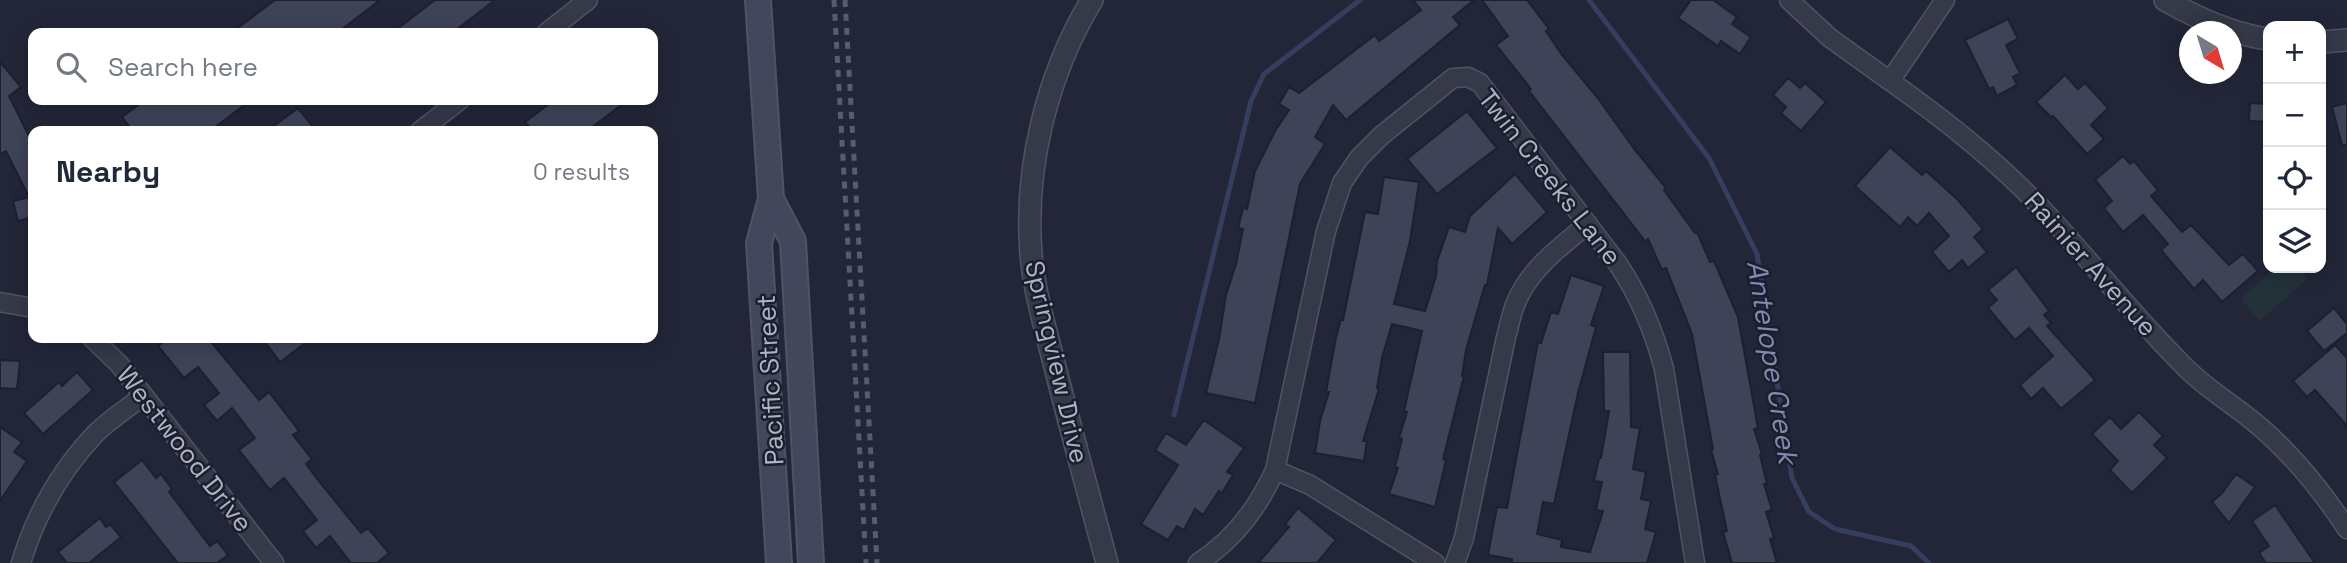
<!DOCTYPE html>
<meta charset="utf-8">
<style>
body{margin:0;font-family:"Space Grotesk",sans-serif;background:#f6f6f7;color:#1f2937}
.controls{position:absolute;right:21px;top:21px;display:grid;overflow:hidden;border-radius:14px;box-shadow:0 4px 18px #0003}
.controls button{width:63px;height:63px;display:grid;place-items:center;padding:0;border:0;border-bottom:2px solid #e0e1e3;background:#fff;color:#1f2937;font:35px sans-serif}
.compass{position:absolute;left:2179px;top:21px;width:63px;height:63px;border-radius:50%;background:#fff;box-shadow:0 4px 18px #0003;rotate:142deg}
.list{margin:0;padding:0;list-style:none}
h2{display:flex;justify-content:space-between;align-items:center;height:91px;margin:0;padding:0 28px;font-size:30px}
h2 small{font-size:23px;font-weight:400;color:#747a83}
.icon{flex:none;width:38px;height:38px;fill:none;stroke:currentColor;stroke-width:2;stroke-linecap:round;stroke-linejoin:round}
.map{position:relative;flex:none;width:2347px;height:563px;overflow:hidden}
.search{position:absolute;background:#fff;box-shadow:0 4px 18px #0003;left:28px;top:28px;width:630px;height:77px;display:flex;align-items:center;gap:18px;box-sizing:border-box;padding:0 24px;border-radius:14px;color:#747a83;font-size:26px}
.panel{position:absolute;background:#fff;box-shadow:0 4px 18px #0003;left:28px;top:126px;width:630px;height:217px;border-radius:14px}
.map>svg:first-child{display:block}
</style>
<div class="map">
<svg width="2347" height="563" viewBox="0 0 2347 563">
<rect width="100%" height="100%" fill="#222638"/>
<path fill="#233239" d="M2275 268H2298L2307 279 2260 321 2241 299Z"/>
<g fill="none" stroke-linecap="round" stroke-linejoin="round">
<path stroke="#363e5f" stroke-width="5" d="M1589 0 1709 158 1757 254 1792 478 1809 512 1835 529 1911 546 1929 563
M1174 415 1251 101 1264 74 1360 0"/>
</g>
<path fill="#3e4358" stroke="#1c202f" stroke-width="2" d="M275 0H380L337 33H231Z
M435 0H495L452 33H392Z
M1413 0H1474L1453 17 1460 25 1346 120 1333 105 1315 137 1325 144 1300 184 1255 403 1206 393 1219 339 1226 295 1236 264 1243 229 1238 228 1243 208 1247 209 1255 171 1275 131 1289 110 1279 104 1289 87 1299 93 1375 35 1379 41 1421 10Z
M1482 0H1527L1549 29 1546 31 1562 55 1597 97 1635 150 1666 188 1664 190 1695 233 1697 232 1710 262 1714 261 1738 317 1758 428 1754 429 1762 454 1760 455 1767 484H1764L1772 510 1766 512 1774 538 1770 539 1777 563H1732L1723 532 1727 531 1715 475 1718 474 1711 450 1713 449 1692 334 1666 268 1662 270 1648 239 1645 241 1529 91 1531 89 1496 45 1508 36Z
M1691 0H1713L1737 17 1732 24 1751 37 1740 54 1721 41 1718 46 1678 18Z
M2008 19 2018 39 2006 45 2020 73 2013 77 2017 85 1997 96 1993 87 1989 89 1965 40Z
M0 62 21 87 9 96 33 144V217L18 221 13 201 29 197 6 151 0 154Z
M2065 75 2078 89 2085 83 2108 108 2091 125 2104 139 2087 154 2053 116 2051 117 2036 102Z
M1788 78 1800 88 1805 83 1826 102 1801 131 1781 113 1786 107 1773 95Z
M145 100H251L210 131H133L122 117Z
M554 100H628L587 131H533L525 122Z
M2250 103 2268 104V122L2249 121Z
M2347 103V145H2342L2332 107Z
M298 108 316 131H267Z
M1467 111 1497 148 1437 194 1407 159Z
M1890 147 1922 175 1926 171 1958 200 1983 229 1974 237 1987 252 1968 268 1962 260 1949 272 1932 252 1949 236 1929 213 1917 226 1908 217 1900 227 1855 186Z
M2123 156 2130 164 2134 161 2158 190 2151 196 2182 232 2191 225 2229 265 2243 254 2258 271 2222 302 2203 280 2194 289 2161 250 2168 244 2143 215 2123 232 2104 208 2112 201 2095 180Z
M1515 174 1547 212 1512 244 1498 228 1487 285H1485L1466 350 1462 376H1464L1443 459 1446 460 1435 507 1389 494 1398 468 1395 467 1402 439 1399 438 1407 412 1404 411 1422 331 1392 324 1382 358 1377 388 1379 389 1363 441H1367L1364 461 1315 453 1320 421 1329 392H1326L1336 337 1341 319 1343 320 1365 212 1378 214 1384 177 1419 182 1410 241 1394 304 1425 311 1436 276 1437 261 1449 227 1465 232 1470 216Z
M2016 267 2049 311 2044 315 2051 323 2047 326 2095 380 2061 409 2043 388 2031 399 2020 385 2053 356 2029 328 2015 340 1988 308 1997 300 1988 290Z
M1571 275 1604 286 1591 325 1596 327 1578 393 1554 504 1543 502 1537 534 1562 540 1561 547 1590 552 1603 511 1596 510 1602 482 1594 481 1599 458H1601L1609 411H1604L1603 352H1630L1631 427 1640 428 1633 469 1646 472 1641 499 1651 501 1645 529 1656 532 1647 563H1512V559L1488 555 1497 507 1507 508 1538 342 1541 343 1551 312 1558 314Z
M2334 308 2347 324V333L2324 351 2307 331Z
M168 338H208L259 400 269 392 299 431 293 435 312 459 306 464 318 480 361 533 368 528 389 553 377 563H351L330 536 316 548 303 531 317 520 284 478 270 490 239 450 255 438 232 408 217 421 204 405 219 393 198 367 184 378 158 346Z
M262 338H312L280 362Z
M2335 345 2347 358V426L2315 390 2307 397 2293 381Z
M0 360 20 361 17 389 0 388Z
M77 372 93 390 43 434 24 413 59 382 62 386Z
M2139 412 2163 436 2154 445 2167 458 2132 493 2110 470 2118 461 2092 434 2110 417 2121 429Z
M1204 420 1244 448 1227 472 1233 475 1222 493 1219 491 1203 515 1195 509 1184 530 1177 526 1168 540 1141 524 1178 465 1155 450 1166 433 1186 445Z
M0 427 22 442 14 452 27 461 0 501Z
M142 460 156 478 161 474 172 489 169 492 210 546 217 541 228 555 217 563H178L114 482Z
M2236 474 2255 487 2229 523 2212 502 2222 493Z
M2275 505 2315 563H2266L2259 553 2269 546 2252 521Z
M1298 508 1336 540 1317 563H1258L1289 527 1285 524Z
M100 518 106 527 110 524 121 537 89 563H67L58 552Z"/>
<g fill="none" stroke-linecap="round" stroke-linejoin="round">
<defs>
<path id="minor" d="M1789 0 1830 38 1890 81
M1945 0 1890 81C1947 121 2001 164 2048 215 2095 266 2137 320 2187 369 2207 389 2231 403 2253 421 2291 452 2320 488 2347 529
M546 33 588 0
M420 131 460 100
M0 302 33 308
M92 338 119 364 274 563
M1275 470 1310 485 1435 563
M21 563C36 513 60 471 96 433 110 419 128 408 143 396
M1198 563C1234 540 1258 508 1275 470L1326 231 1342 183 1359 158 1382 135 1453 78 1468 77 1480 83 1618 264C1640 297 1654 331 1664 369L1695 563
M1455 563 1464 538 1506 337C1509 327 1511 315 1515 305 1528 270 1560 247 1588 224"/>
<path id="tertiary" d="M1092 0C1047 74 1024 168 1031 254 1034 291 1045 327 1054 363 1071 430 1089 496 1107 563
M2165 0C2197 18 2232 34 2268 39
M2321 42 2347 40"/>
<path id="secondary" d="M758 0 771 199 759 243 779 563
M771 199 793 241 811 563"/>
</defs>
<use href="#minor" stroke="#505363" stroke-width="21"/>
<use href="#tertiary" stroke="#505363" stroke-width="24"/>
<use href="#secondary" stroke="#505363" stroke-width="28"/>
<use href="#minor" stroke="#353948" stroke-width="18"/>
<use href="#tertiary" stroke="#353948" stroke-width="21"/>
<use href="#secondary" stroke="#43475b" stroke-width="24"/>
<path stroke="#575c6f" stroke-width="5" stroke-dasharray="7 7" stroke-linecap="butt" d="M834 0 866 563
M845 0 877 563"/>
</g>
<g text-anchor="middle" stroke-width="5" stroke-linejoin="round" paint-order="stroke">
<g font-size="26" fill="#b0b3c5" stroke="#1a1e2d">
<text transform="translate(1550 177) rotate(52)" y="9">Twin Creeks Lane</text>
<text transform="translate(2091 264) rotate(48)" y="9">Rainier Avenue</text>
<text transform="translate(1057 362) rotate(77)" y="9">Springview Drive</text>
<text transform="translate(770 380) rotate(-93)" y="9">Pacific Street</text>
<text transform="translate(185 449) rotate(52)" y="9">Westwood Drive</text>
</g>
<g font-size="28" font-style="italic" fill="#808bb1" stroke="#1a1e2d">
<text transform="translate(1773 362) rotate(81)" y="10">Antelope Creek</text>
</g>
</g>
</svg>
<div class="controls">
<button>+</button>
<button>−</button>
<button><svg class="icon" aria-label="locate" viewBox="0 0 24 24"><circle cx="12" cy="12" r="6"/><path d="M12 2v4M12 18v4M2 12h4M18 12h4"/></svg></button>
<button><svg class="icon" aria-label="layers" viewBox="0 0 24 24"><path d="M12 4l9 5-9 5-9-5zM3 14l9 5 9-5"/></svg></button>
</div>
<svg class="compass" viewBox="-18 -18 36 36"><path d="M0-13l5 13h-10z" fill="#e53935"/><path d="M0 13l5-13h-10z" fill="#747a83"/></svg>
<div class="search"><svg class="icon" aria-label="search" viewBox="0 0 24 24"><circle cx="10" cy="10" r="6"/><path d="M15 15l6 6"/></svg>Search here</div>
<section class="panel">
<h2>Nearby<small>0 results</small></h2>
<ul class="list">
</ul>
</section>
</div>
